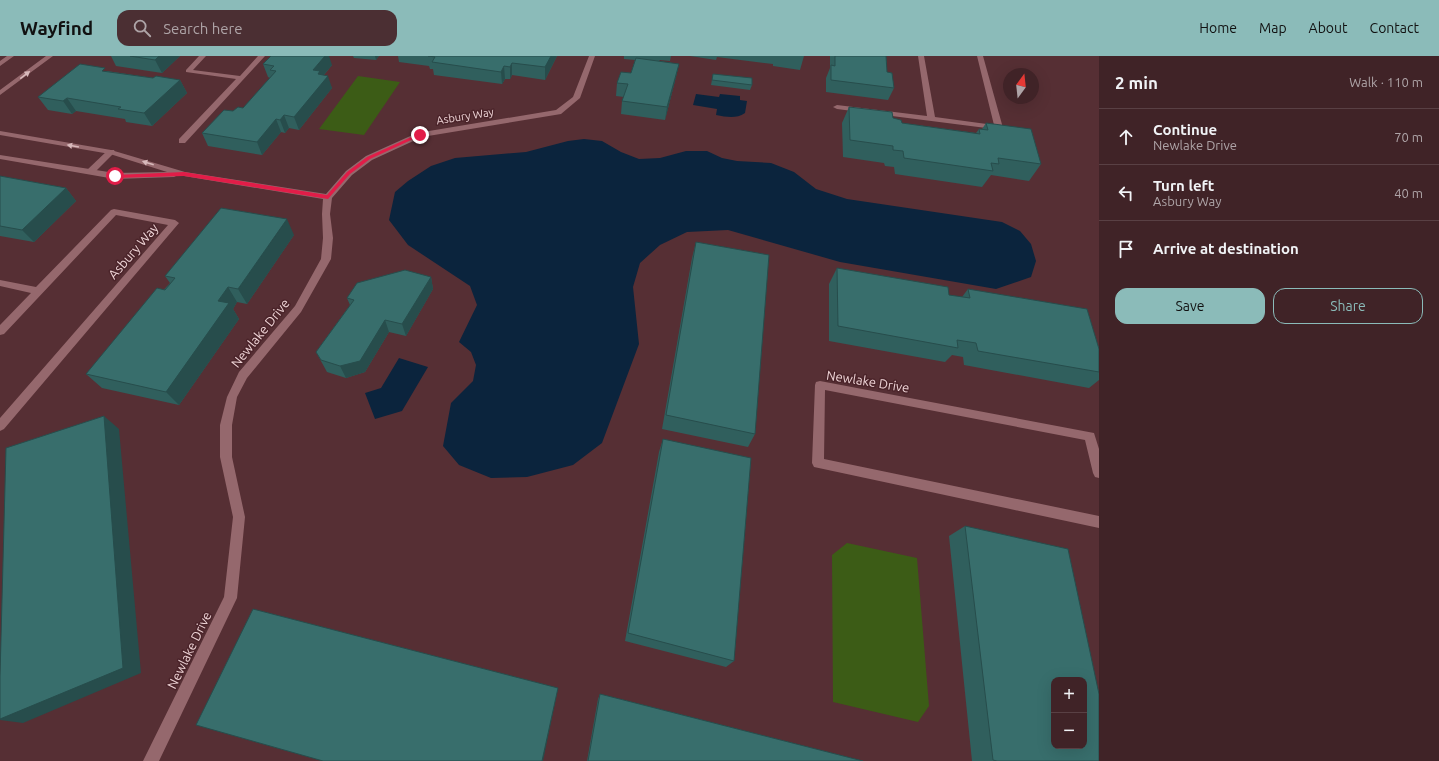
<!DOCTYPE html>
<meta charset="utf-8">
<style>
body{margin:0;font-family:Ubuntu,sans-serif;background:#4b2f33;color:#f1f3f6}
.controls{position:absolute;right:12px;bottom:12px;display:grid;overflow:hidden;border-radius:8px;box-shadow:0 4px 16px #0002}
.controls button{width:36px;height:36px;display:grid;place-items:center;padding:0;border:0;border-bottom:1px solid #594044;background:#402327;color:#f1f3f6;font:20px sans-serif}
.compass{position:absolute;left:1003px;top:12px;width:36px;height:36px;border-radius:50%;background:#402327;box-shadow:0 4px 16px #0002;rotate:15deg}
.stop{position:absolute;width:12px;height:12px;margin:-9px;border:3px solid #e11d48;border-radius:50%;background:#fff}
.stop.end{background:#e11d48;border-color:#fff;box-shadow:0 1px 4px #0008}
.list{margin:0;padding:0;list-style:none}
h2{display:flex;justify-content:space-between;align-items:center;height:52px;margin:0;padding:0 16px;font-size:17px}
h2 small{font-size:13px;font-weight:400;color:#aea4a7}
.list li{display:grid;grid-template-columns:26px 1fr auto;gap:12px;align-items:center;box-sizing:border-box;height:56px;padding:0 16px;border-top:1px solid #594044}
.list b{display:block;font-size:15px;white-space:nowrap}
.list p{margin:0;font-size:13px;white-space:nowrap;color:#aea4a7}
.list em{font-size:13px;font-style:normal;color:#aea4a7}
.actions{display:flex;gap:8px;padding:12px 16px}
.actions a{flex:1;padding:9px 0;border:1px solid #8bbbb9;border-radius:12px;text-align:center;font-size:14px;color:#8bbbb9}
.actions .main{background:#8bbbb9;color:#111}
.icon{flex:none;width:22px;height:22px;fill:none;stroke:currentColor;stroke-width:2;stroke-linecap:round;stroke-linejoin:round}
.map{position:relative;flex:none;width:1099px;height:705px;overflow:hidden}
header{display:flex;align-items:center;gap:24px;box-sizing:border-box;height:56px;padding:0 20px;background:#8bbbb9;color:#111}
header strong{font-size:19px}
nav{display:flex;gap:22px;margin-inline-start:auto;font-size:14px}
.search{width:280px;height:36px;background:#4b2f33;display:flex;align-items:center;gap:10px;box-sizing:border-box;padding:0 14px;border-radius:12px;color:#aea4a7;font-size:15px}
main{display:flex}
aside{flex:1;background:#402327}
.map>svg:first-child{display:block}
</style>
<header>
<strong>Wayfind</strong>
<div class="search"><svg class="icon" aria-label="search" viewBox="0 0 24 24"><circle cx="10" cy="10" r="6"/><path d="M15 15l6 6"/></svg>Search here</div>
<nav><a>Home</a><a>Map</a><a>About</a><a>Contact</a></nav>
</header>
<main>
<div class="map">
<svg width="1099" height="705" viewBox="0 0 1099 705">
<rect width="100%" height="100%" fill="#562f34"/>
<path fill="#3c5c16" d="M358 20 400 26 364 79 319 73Z
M847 487 917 502 929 650 918 666 833 646 832 499Z"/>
<path fill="#0b243d" d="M696 38 719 41 720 38 740 40V44L747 45 745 57C736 63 727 61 716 59L717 53 693 49Z
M584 83 602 85 621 96 639 103 660 102 686 95H707L722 102 737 105 771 107 794 116 816 133 847 143 1002 166 1020 175 1031 188 1036 205 1031 221 996 233 840 206 728 174 687 176 660 189 640 207 633 231 639 288 602 387 573 409 527 421 491 422 459 409 443 390 451 347 473 325 476 309 471 296 459 286 477 249 470 230 408 189 389 164 395 136 408 125 431 110 455 102 526 96 568 85Z
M399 302 428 311 402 355 375 363 365 337 381 332Z"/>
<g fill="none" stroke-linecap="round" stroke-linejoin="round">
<path fill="#95686d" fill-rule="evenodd" d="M108 94H114L115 96 93 118H87L86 116 87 114Z"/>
<path fill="#95686d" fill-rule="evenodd" d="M199 0H206L193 14 240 20 258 0H265L185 87H179V83L236 23 186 16V14Z
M589 0H595L580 42 561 58 422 81 372 104 352 119 332 142 330 158 333 182 331 203 301 256 247 322 237 341 232 369V401L245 461 237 542 159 705H143L224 541 233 461 220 401V369L227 341 239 316 295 250 321 203 323 182 322 158 323 143 178 119 174 121 115 123 0 103V99L115 117 167 116 110 98 0 79V75L111 94 185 116 326 138 346 115 366 100 417 77 556 54 573 41Z
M918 0H924L935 61 994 69 977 0H983L1003 72 1002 74 837 53 833 51 837 49 927 60Z
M114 153 175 164 179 167 4 373 0 375V362L168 169 116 159 4 278 0 279V269L31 237 0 230V224L36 231 111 154Z
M820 325 1094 377 1099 393V422L1095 421 1093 417 1085 384 825 334 824 403 1099 460V472L814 411 812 407 815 329 816 326Z"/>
<path fill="#95686d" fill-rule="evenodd" d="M7 0H14L0 10V5Z
M46 0H53L0 39V34Z"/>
</g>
<path fill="#305f5d" d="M111 0H180L162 17 116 10Z
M353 0H379L376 4 354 2Z
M398 0H557L545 24 512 19 510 23H505L502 28 434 19 433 13H430L429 10 399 6Z
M624 0H671L670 5 660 4 659 5 679 8 676 21 665 64 621 58 622 45 624 41 616 40 617 27 631 17 635 4 624 3Z
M690 0H804L800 14 773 10V8L717 1 716 4Z
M830 0H886L887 16 894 32 888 44 826 36V22L830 12Z
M263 8 332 9 324 19 332 32 299 74 289 72 285 77 281 76 262 99 208 90 202 77 233 55 243 52 270 22 268 21Z
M107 15 153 22 180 24 187 37 152 70 126 66 125 63 76 55 72 58 48 54 38 41Z
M713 18 752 29 750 34 711 29Z
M849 51 893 62 902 67 976 77 979 73H982L986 67 1041 108 1029 125 991 119 982 131 895 118 894 111 885 110 884 107 843 101 842 67Z
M0 120 66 132 76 145 34 186 0 180Z
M294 179 247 248 237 246 233 253 239 263 179 349 102 332 86 318 170 227 165 220Z
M696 186 755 378 748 391 662 373 692 202Z
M837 212 949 239 962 241 968 233 1099 293V324L1089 332 964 309 963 301 952 299 945 306 829 285V228Z
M431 221 433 233 406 280 389 276 365 316 346 322 327 316 316 296 350 249 347 242Z
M663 383 734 605 726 611 625 585 659 396Z
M965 470 1099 705H972L949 480Z
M600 638 863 705H587L598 643Z"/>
<path fill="#274d4c" d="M159 0H180L162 17 155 4Z
M325 0H329L332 9 322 21 328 20 332 32 299 74 294 61 313 14Z
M375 0H379L376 4Z
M551 0H557L545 24V11Z
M512 7V19L510 23V11Z
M679 8 676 21 665 64 667 51Z
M504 10 505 23 502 28 501 16Z
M180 24 187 37 152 70 144 57Z
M67 42 76 55 72 58 63 45Z
M284 59 289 72 285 77 280 64Z
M276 63 281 76 262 99 257 86Z
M66 132 76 145 34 186 22 174Z
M287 163 294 179 247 248 238 233Z
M431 221 433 233 406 280 402 268Z
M228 231 237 246 233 253 239 263 179 349 166 336 218 245Z
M385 264 389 276 365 316 346 322 340 310Z
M104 360 119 373 141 617 23 667 0 664Z
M558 632 557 637 543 705H542Z"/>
<path fill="#386e6c" stroke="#274d4c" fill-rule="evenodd" d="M130 0H159L155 4Z
M271 0H325L313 14 320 15 318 18 328 20 294 61 284 59 280 64 276 63 257 86 202 77 224 54 233 55 238 51 243 52 276 15 270 14 274 10 263 8Z
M428 0H551L545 11 512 7 510 11 504 10 501 16 432 6 435 1Z
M835 0H886L887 16 892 17 894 32 831 24V9L835 10Z
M636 2 679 8 667 51 622 45 628 28 617 27 621 16 631 17Z
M80 8 105 12 102 15 153 22 156 20 180 24 144 57 118 53 121 51 67 42 63 45 38 41Z
M713 18 752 22V29L712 24Z
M849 51 892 56 893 62 901 64 902 67 980 78 979 73 988 74 986 67 1031 73 1041 108 998 102 999 108 991 107 993 115 904 102 903 95 893 94V90L850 84Z
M0 120 66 132 22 174 0 170Z
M221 152 287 163 238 233 228 231 218 245 229 247 166 336 86 318 157 232 165 234 175 222 165 220Z
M696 186 769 199 755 378 666 359Z
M837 212 948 231 949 239 970 242 968 233 1087 253 1099 293V316L978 295 976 287 957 284 958 292 838 270Z
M405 214 431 221 402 268 385 264 360 305 340 310 321 304 316 296 354 244 347 242 357 227Z
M104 360 123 612 0 663V620L6 392Z
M663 383 751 402 734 605 628 577Z
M965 470 1068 493 1099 638V705H997L993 704ZM1054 624H1084V690H1054Z
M253 553 558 632 542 705H323L196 669Z
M600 638 863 705H588Z"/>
<defs><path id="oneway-solid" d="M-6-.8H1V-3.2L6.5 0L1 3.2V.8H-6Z"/></defs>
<g fill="#d8babc">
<use href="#oneway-solid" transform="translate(25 19) rotate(-37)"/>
<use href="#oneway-solid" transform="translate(73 90) rotate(-170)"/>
<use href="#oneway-solid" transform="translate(148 107) rotate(-163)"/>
</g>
<path fill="#e11d48" d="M418 78 422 79 370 103 350 118 328 143 184 120 115 122 113 120 115 119 184 116 327 139 347 116 367 101Z"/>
<g text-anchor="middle" stroke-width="3" stroke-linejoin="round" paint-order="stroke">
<g font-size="11" fill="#efd5d7" stroke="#4b242a">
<text transform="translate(465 60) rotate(-9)" y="4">Asbury Way</text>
</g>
<g font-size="13" fill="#efd5d7" stroke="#4b242a">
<text transform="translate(133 195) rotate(-49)" y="5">Asbury Way</text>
<text transform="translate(260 277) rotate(-51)" y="5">Newlake Drive</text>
<text transform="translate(868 325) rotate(9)" y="5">Newlake Drive</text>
<text transform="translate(189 594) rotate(-64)" y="5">Newlake Drive</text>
</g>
</g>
</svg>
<div class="controls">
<button>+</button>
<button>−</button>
</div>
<svg class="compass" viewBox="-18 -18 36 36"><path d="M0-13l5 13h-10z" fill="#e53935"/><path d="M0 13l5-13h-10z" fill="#aea4a7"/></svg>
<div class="stop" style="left:115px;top:120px"></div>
<div class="stop end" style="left:420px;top:79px"></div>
</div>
<aside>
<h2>2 min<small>Walk · 110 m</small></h2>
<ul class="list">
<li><svg class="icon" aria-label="ahead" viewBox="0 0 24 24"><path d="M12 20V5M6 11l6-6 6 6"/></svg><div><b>Continue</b><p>Newlake Drive</p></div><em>70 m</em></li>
<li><svg class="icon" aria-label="left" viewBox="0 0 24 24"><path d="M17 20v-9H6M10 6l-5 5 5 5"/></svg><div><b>Turn left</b><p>Asbury Way</p></div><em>40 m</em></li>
<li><svg class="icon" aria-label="arrive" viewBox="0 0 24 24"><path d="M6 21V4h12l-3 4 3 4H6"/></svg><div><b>Arrive at destination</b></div></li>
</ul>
<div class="actions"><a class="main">Save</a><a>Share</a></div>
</aside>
</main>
